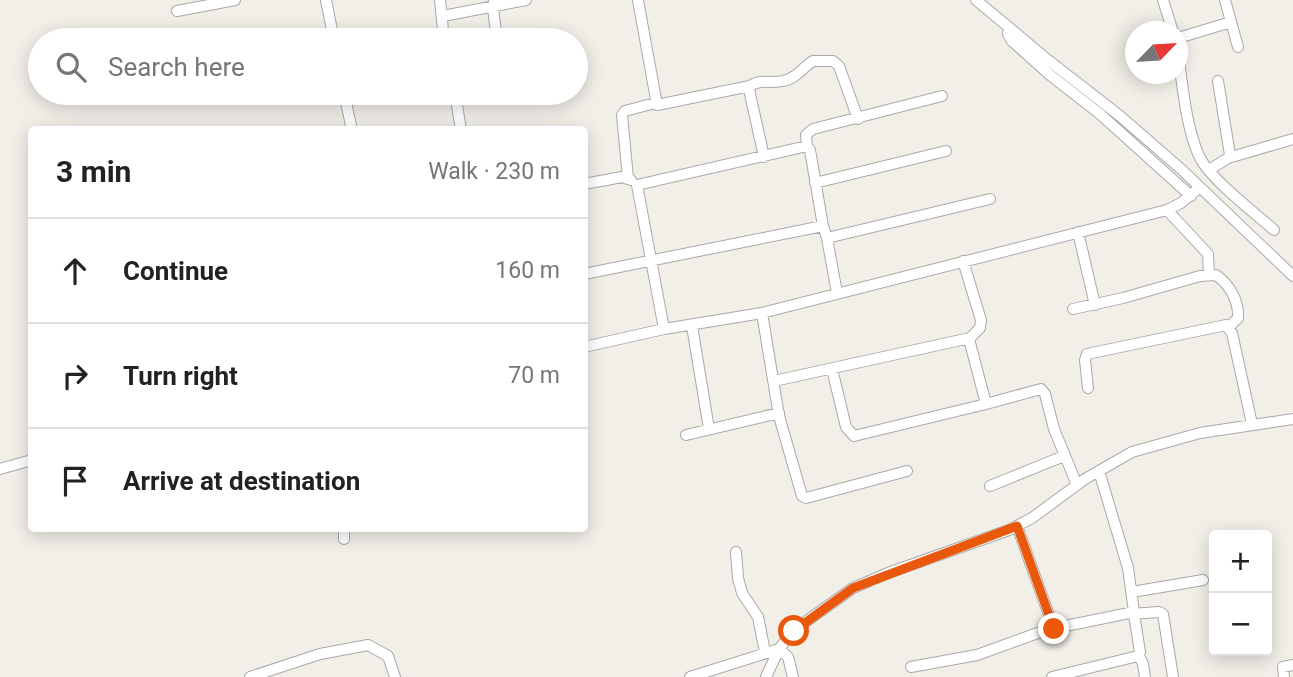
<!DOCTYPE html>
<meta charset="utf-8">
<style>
body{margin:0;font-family:Roboto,sans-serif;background:#f2f2f2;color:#222}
.controls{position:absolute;right:21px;bottom:21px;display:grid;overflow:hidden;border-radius:7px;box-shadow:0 4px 18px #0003}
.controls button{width:63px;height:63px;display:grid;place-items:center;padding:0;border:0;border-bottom:2px solid #e0e0e0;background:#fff;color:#222;font:35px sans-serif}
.compass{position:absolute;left:1125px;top:21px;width:63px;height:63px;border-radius:50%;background:#fff;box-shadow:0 4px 18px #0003;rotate:65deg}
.stop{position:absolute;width:21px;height:21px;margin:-16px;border:5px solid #ea580c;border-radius:50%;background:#fff}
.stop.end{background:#ea580c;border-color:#fff;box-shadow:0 2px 7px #0008}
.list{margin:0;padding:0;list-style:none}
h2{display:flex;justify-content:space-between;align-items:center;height:91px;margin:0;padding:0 28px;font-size:30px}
h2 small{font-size:23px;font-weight:400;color:#767676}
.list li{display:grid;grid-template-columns:46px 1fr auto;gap:21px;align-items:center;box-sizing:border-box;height:105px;padding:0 28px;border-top:2px solid #e0e0e0}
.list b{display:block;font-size:26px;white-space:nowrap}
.list em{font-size:23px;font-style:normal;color:#767676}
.icon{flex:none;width:38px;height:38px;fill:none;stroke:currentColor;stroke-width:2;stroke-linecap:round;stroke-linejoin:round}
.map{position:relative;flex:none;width:1293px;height:677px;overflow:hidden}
.search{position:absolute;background:#fff;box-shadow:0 4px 18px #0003;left:28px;top:28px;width:560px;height:77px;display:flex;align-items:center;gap:18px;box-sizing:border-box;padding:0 24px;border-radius:38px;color:#767676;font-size:26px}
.panel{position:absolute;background:#fff;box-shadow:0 4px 18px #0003;left:28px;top:126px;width:560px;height:406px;border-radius:7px}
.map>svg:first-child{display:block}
</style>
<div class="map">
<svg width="1293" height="677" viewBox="0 0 1293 677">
<rect width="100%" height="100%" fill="#f2efe9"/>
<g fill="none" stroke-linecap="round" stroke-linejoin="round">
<defs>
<path id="minor" d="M326 0 334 40
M440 0 444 40
M638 0 657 105 750 86
M976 0 1048 60 1120 116 1181 169 1293 276
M1163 0 1173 32
M1225 0 1238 47
M494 1 493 8 497 40
M177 11 235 0
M443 16 526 0
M1009 27 1008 34 1012 41 1050 75 1100 114 1191 196
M263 34 264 40
M1178 38 1231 22
M1178 52C1182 82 1187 138 1203 163 1218 185 1254 212 1274 230
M344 93 352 130
M455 93 461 130
M807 146 806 135 813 129 942 96
M764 157 750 94 749 87C759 78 771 84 783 81 796 79 803 67 813 61H833L839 66 858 119
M1228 158 1293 139
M1209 170 1228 158 1230 155 1218 81
M628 178 622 115 625 111 655 103
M815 183 946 151
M584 184 622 177 631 180
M1167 210 1208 254 1209 275
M1078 232 1095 305
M827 238 837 293
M963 261 981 320 980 328 969 339 986 404 1041 389 1045 394 1054 429 1077 485
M584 274 823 226
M1073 309 1123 298 1200 276 1216 275C1230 285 1239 301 1238 318L1229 327
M762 313 779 416 802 496 806 498 907 471
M692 326 709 429
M664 329 637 185 807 146 810 150 823 226 827 238 990 199
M584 347 664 329 762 313 1167 210 1181 203 1199 188
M832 369 846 427 854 436 986 404
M774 381 970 338
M1088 388 1085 360 1087 354 1226 325 1232 333 1252 424
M686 435 779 413
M0 469 32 460
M990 486 1064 456
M1017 526 1054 629
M344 539V528
M736 552 738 578 742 593 758 617 765 652
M1132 592 1203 580
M1131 614 1159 612 1163 614 1173 677
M1139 656 1143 664 1145 677
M911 667 977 655 1046 630 1134 612 1128 568 1099 471
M250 677 320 654 368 645 388 656 395 677
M690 677 779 649 788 657 793 677
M766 677 779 649 794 630 853 588 888 573 1009 530 1032 518 1085 479 1132 452 1200 433 1293 419
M1052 677 1138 656 1140 652 1134 614
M1284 677 1283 667 1293 665"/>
</defs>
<use href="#minor" stroke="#a9a9a9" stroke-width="12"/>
<use href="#minor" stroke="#fff" stroke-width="10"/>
</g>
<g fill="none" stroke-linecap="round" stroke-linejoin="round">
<path stroke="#ea580c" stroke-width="9" d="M794 631 853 588 1017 526 1054 629"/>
</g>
</svg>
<div class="controls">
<button>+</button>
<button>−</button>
</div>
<svg class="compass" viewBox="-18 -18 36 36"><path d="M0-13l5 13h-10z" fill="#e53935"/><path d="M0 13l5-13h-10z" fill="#767676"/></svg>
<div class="stop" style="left:794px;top:631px"></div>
<div class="stop end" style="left:1054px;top:629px"></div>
<div class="search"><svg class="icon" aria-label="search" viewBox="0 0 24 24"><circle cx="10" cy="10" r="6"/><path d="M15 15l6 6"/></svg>Search here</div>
<section class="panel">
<h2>3 min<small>Walk · 230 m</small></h2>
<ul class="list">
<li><svg class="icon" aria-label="ahead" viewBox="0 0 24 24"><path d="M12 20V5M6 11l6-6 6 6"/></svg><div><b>Continue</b></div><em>160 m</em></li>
<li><svg class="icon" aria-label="right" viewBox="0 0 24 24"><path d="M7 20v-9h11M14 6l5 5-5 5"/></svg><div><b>Turn right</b></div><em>70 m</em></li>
<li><svg class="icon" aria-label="arrive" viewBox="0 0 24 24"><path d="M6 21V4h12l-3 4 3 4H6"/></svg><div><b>Arrive at destination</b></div></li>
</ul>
</section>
</div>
